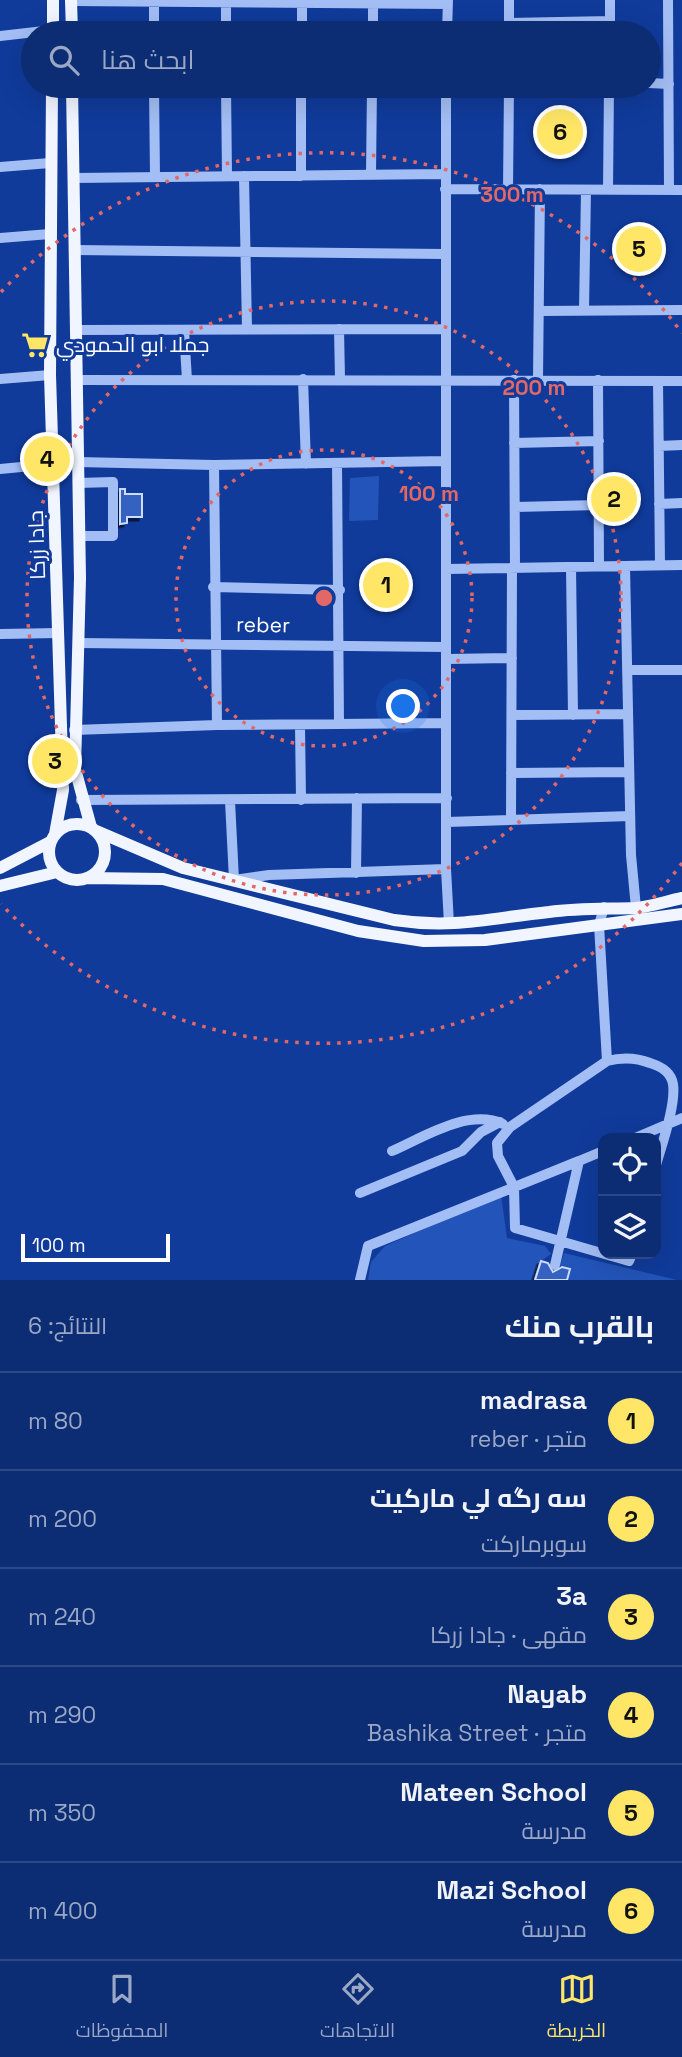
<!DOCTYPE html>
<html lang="ar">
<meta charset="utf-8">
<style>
body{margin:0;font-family:"Space Grotesk",Cairo,sans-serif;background:#153479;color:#f1f3f6;direction:rtl}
.controls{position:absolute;right:21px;bottom:21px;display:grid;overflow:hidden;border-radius:14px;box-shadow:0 7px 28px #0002}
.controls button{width:63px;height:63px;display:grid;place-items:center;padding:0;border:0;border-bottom:2px solid #2c4886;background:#0c2c74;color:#f1f3f6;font:35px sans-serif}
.scale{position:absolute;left:21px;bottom:18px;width:149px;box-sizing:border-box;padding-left:7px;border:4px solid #fff;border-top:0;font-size:19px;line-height:24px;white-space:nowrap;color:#fff;-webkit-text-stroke:5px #103b9b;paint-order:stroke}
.you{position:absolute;left:404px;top:707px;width:24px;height:24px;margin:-18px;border:5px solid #fff;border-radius:50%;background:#1a73e8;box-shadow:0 0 0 10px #1a73e833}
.badge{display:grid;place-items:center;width:46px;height:46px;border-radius:50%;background:#ffe667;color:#111;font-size:23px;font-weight:700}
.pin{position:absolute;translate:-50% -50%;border:4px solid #fff;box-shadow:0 2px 7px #0006}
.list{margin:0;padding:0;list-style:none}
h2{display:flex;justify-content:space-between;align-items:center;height:91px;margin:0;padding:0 28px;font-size:30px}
h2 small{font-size:23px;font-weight:400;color:#9aa7c5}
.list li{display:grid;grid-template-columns:46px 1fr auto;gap:21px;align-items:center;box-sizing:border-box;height:98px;padding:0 28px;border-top:2px solid #2c4886}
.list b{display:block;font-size:26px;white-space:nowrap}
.list p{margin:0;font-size:23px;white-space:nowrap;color:#9aa7c5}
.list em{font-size:23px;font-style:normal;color:#9aa7c5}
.icon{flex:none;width:38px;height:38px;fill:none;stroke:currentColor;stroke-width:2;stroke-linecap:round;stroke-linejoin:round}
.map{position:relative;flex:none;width:682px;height:1280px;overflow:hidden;direction:ltr}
.search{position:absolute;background:#0c2c74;box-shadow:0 7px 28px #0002;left:21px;right:21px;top:21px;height:77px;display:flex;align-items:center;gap:18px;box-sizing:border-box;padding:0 24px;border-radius:38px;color:#9aa7c5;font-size:26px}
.sheet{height:679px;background:#0c2c74}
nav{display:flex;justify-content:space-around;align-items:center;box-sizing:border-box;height:98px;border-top:2px solid #2c4886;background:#0c2c74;font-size:19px;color:#9aa7c5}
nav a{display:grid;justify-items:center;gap:4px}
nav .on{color:#ffe667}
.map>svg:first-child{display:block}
</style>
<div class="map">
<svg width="682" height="1280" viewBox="0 0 682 1280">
<defs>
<filter id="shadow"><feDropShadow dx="-3.5" dy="3.5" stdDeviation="0" flood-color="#0009"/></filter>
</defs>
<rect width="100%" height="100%" fill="#103b9b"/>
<path fill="#2354b9" d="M379 476 378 520 349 521 350 478Z
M501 1195 507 1238 545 1246 551 1254 541 1261 535 1280H368L371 1262 385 1246Z
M564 1253 677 1280H567L569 1269 560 1266Z"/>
<path fill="#3462c1" stroke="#ccdcfe" stroke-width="2" filter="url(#shadow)" d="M120 489H125V494H142V517H127V523L120 524Z
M541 1261 548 1263 553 1272 562 1267 570 1269 567 1280H535Z"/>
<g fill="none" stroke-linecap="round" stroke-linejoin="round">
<path stroke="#a3bef5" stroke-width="10" d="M668 0 669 190
M71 1 448 4
M154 2V33
M226 2V33
M509 23 610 21
M302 33V3
M373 33V4
M447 33 448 0
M509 33V0
M610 33V0
M0 36 53 30
M649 83 669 84
M154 86 155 177
M226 86 227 176
M446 86V869L449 924
M0 167 50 163
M371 175 372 86
M244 176 247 329
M301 176V86
M74 178 444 174
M445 189 682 190
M508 189 509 86
M608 190 609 86
M0 238 50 234
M74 250 445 254
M539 311 682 310
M584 311 586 190
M339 329 340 379
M75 330 445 329
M184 330 187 380
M0 379 50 375
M303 379 306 464
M76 380 682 381
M514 380 515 568
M538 380 540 189
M598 380 599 566
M658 381 660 565
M514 443 599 441
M659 446 682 445
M77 462 214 465 446 461
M337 463 339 724
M214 465 217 725
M0 469 53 464
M78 483 113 482V536H79
M659 504 682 503
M515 507 599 505
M625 566 631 855 636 908
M571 567 573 715
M446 569 682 565
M213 587 340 590
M0 634 59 633
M80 643 446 647
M446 659 512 658
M627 670H682
M512 715 628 714
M300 725 301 800
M74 730 217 725 446 723
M511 773 629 772
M81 800 447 798
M230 801 234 880 269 875 446 869
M511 820 512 568
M447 822 630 816
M356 873 357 798
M604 907 599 925 607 1061
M635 1138 682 1118
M392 1151C424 1137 468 1108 503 1124
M579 1161 603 1151
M360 1193 462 1151 481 1132 500 1122
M632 1254 629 1261 515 1228 514 1187 498 1156 497 1143 510 1127 607 1061C622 1057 635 1057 650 1063 660 1066 671 1072 673 1084 676 1105 662 1144 656 1165
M360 1280 368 1246 579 1161 555 1265"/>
<path stroke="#f1f5ff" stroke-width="12" d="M53 0V33
M71 0 72 33
M52 86 50 375 63 790 55 834
M72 86 80 578 75 769 91 827
M49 852a28 28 0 1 1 56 0a28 28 0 1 1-56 0Z
M94 830 183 868 394 920C454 929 491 918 549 912 578 908 606 909 635 908 650 907 667 901 682 898
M0 868 50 842
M87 878 163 879 358 931 424 941 485 940 682 914
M0 886 57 872"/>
</g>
<g fill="none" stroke="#e26868" stroke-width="3.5" stroke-dasharray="3.5 7">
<circle cx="324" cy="598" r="148"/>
<circle cx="324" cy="598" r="297"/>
<path d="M682 863A445 445 0 0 1 1 904M1 292A445 445 0 0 1 682 333"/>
</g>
<defs>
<symbol id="supermarket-bare" viewBox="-9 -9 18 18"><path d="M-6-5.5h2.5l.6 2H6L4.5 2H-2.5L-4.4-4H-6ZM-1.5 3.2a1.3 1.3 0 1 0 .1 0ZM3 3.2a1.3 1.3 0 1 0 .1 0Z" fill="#ffe667" stroke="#103b9b" stroke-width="2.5" paint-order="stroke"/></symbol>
</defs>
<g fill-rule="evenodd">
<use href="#supermarket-bare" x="16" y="326" width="38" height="38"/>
</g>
<g text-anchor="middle" stroke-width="6" stroke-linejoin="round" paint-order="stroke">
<g font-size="21" fill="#fff" stroke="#103b9b" text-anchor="start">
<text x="56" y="352">جملا ابو الحمودي</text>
</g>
<g font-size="21" fill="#fff" stroke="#103b9b">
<text transform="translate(37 545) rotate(-92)" y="7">جادا زرکا</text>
<text transform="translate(263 625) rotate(1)" y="7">reber</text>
</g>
</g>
<circle cx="324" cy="598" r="10" fill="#e26868" stroke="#103b9b" stroke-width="3.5"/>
<g font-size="21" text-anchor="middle" font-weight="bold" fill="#e26868" stroke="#103b9b" stroke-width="6" stroke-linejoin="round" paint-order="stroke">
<text x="512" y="202">300 m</text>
<text x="534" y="395">200 m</text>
<text x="429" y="501">100 m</text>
</g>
</svg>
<div class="controls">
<button><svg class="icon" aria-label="locate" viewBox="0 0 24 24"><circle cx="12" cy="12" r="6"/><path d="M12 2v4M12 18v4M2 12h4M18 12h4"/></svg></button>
<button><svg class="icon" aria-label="layers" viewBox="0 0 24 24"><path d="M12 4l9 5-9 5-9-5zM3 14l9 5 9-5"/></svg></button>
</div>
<div class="scale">100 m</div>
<div class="you"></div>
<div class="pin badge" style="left:386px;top:585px">1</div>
<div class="pin badge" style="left:614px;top:499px">2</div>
<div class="pin badge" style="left:55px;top:761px">3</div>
<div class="pin badge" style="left:47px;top:459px">4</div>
<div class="pin badge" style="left:639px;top:249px">5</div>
<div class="pin badge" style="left:560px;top:132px">6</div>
<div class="search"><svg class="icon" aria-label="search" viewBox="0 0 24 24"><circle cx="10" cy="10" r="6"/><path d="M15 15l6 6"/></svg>ابحث هنا</div>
</div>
<section class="sheet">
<h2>بالقرب منك<small>النتائج: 6</small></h2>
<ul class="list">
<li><span class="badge">1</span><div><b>madrasa</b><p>متجر · reber</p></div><em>80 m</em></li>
<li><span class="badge">2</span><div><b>سه رگه لي ماركيت</b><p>سوبرماركت</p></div><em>200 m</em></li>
<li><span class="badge">3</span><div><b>3a</b><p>مقهى · جادا زرکا</p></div><em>240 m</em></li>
<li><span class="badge">4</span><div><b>Nayab</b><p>متجر · Bashika Street</p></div><em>290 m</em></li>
<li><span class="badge">5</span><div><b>Mateen School</b><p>مدرسة</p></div><em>350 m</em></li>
<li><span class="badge">6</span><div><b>Mazi School</b><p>مدرسة</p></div><em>400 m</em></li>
</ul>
</section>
<nav>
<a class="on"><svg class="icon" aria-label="map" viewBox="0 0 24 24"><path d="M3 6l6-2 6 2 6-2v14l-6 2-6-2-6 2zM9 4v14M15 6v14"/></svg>الخريطة</a>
<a><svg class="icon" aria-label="directions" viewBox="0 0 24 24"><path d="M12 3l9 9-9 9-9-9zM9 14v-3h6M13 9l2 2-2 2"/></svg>الاتجاهات</a>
<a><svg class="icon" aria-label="saved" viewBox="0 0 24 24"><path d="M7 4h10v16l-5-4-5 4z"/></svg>المحفوظات</a>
</nav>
